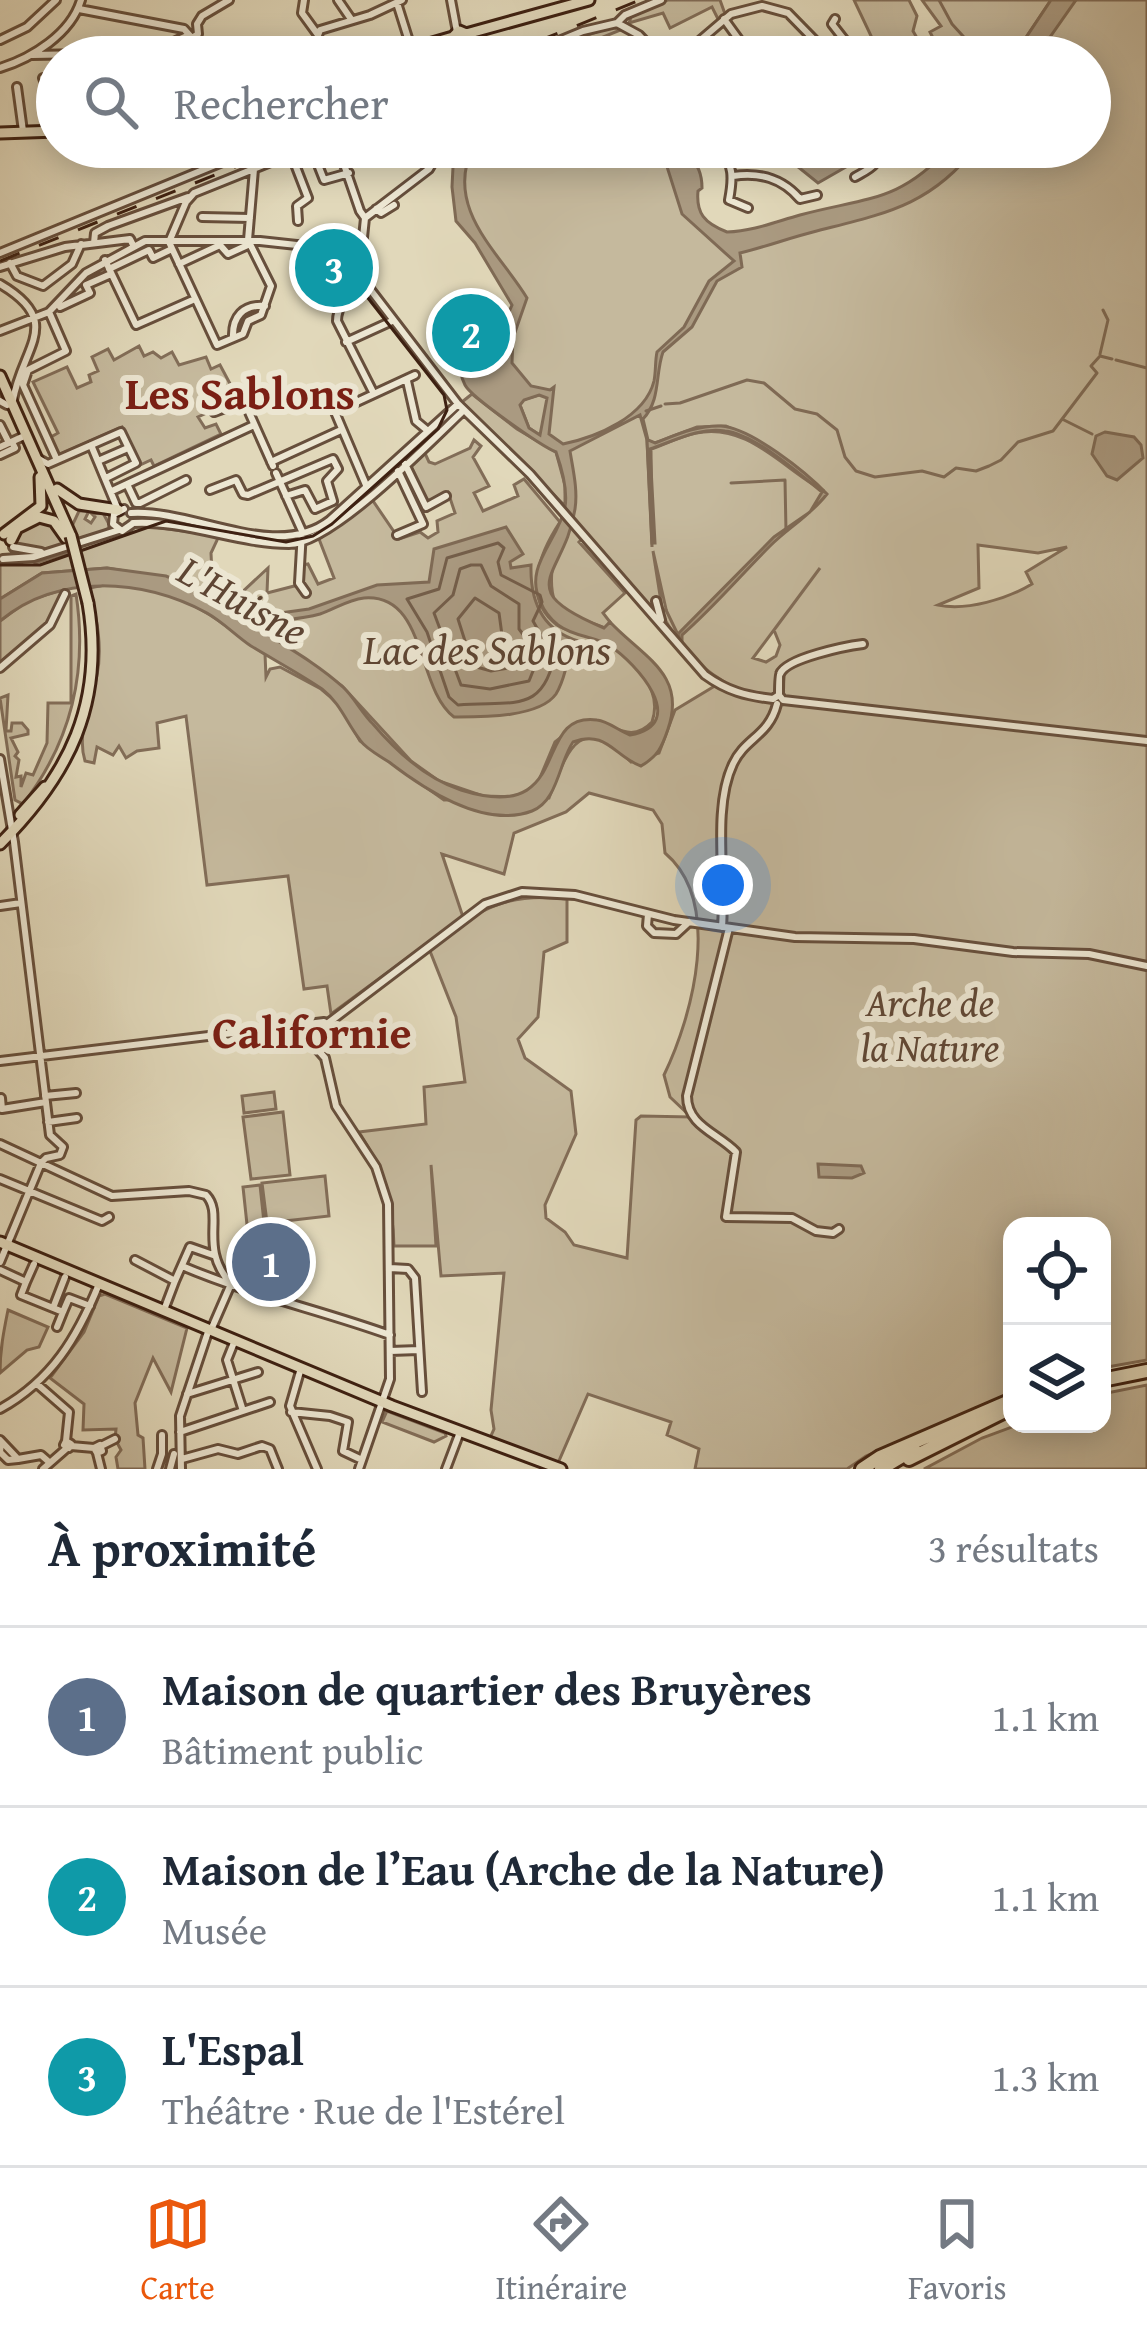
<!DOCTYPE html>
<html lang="fr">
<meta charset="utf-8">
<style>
body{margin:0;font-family:"Gentium Book Plus",serif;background:#f6f6f7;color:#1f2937}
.controls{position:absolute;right:36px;bottom:36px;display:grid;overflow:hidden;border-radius:24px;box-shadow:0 6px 30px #0003}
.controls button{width:108px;height:108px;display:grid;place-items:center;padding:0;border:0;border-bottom:3px solid #e0e1e3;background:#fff;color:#1f2937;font:60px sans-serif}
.you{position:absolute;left:723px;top:885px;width:42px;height:42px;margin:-30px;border:9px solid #fff;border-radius:50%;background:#1a73e8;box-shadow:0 0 0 18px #1a73e833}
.badge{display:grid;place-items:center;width:78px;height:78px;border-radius:50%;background:#ea580c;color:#fff;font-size:39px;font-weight:700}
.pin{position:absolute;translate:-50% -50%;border:6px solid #fff;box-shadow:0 3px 12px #0006}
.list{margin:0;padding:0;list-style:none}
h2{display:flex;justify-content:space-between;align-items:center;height:156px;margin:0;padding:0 48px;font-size:51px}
h2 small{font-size:39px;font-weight:400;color:#747a83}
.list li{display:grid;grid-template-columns:78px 1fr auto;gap:36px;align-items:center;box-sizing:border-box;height:180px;padding:0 48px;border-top:3px solid #e0e1e3}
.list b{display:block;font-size:45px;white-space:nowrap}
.list p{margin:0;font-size:39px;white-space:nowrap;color:#747a83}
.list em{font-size:39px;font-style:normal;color:#747a83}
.icon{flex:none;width:66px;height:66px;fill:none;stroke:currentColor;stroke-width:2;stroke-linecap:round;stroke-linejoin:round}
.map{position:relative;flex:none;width:1147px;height:1469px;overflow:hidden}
.search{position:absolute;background:#fff;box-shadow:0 6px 30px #0003;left:36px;right:36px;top:36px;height:132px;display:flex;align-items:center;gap:30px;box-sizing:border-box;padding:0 42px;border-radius:66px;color:#747a83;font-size:45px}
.sheet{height:696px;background:#fff}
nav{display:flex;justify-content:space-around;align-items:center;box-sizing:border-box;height:168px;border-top:3px solid #e0e1e3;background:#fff;font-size:33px;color:#747a83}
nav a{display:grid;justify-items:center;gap:6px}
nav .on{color:#ea580c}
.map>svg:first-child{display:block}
</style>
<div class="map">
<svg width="1147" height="1469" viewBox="0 0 1147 1469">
<rect width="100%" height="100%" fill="#e1d8ba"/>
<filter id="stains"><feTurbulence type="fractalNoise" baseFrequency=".00167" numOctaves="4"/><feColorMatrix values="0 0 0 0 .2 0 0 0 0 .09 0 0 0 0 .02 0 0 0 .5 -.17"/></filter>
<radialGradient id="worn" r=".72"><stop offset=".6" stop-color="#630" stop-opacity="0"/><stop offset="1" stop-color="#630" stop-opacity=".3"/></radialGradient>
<path fill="#c5b99d" stroke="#826d58" stroke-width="3" fill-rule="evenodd" d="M668 0H720L725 14 718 19 712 7 670 28 663 13 629 23 631 17Z
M854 0H909L917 16 913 31 921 45 933 38 930 32 941 26 922 0H1051L1013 57H881Z
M1067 0H1147V1360L1102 1368V1226H1012V1394L866 1456 847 1469H695L699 1449 667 1435 671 1422 588 1394 558 1463 490 1438 494 1429 491 1410 504 1273 441 1276 431 1165 436 1246H394C393 1202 383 1169 359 1132L426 1124 424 1087 465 1082 456 1017 428 946C478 912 503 891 567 899V942L544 952 538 1017 518 1039 525 1058 571 1091 576 1134 545 1205 546 1218 565 1232 574 1245 627 1258 636 1120 641 1116 691 1117 670 1097 664 1075C693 1015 723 902 665 853L662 824 653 810 589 793 566 812 514 833 504 874 442 854 463 917 331 1014 327 986 304 989 288 876 207 885 186 716 157 723 159 748 137 751 126 758 119 746 113 755 97 747 94 763 85 761C76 732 92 703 97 675 103 646 96 616 90 588 126 578 179 595 210 615 229 627 246 642 265 654L266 677 270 669 280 667 321 689 340 705 360 741 444 800 549 798C568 749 579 711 631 762L659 753 675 710 723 681C695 664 674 640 661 611L666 609 653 551 662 608 652 612 585 536 579 542 625 593 603 613 610 622 605 628 573 616 555 603C536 546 602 495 546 437L547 403 541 436 529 428 520 405 522 400 539 395 529 392 504 365 515 320 512 295 459 217 460 147H666L692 165V215L733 241 899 199 963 147H1090V57H1025ZM726 426 751 437 824 491C783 469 748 422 696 433 681 436 666 444 651 449L652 547 647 441 655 443 697 427ZM978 545 1038 553 1067 547 1026 572 1032 584C1007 599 967 611 938 605L979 588ZM820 568 774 630 780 645 776 656 766 662 753 658Z
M613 26 623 29 554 57 534 54Z
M139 346 144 356 153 352 161 358 172 352 179 365 206 357 211 369 220 365 235 393 207 405 209 412 198 417 205 428 216 424 221 434 154 466 151 460 140 465 122 427 58 455 51 437 58 433 33 382 67 367 77 388 91 382 89 375 98 371 92 357 108 349 114 360Z
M472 394 517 429 556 452 565 485V506L462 402Z
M474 440 481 446 473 457 489 486 474 493 483 511 518 496 514 485 524 479 560 522C540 552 521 598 557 625 570 633 588 635 602 642 632 656 664 688 652 722 628 747 611 719 582 721L555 742 539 780 520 797 483 796 439 781 411 761 342 686 235 611 179 580 107 568 42 573 0 599V563H21L18 559 8 558 14 550 37 553 35 563 45 560 39 558 54 553 48 559 78 550V546L139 525 219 536 211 553 212 574 240 594 268 568 267 593 302 584V565L308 564 318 584 334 578 319 539 371 498 399 539 420 532 428 538 438 532 437 521 455 513 448 492 426 502 407 462 423 449 429 462 435 464 470 448Z
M79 511H89L85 519 91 523 95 517 92 514 103 513 110 526 105 532 76 539 72 526Z
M37 519 53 522 65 542 63 545 41 550 14 543 15 533Z
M64 589 50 625 0 668V621L27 601Z
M76 594C88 672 71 742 23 804L15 800 0 698 8 695 6 731H11L12 723H22L28 730V734L11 738 18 752 15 756 19 760 16 777 21 776V787L26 773 33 775 47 743 48 703H71V596Z
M274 1092 276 1109 244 1113 242 1096Z
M283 1112 290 1175 251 1179 243 1117Z
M325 1176 329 1216 267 1223 262 1183Z
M260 1185 266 1241 254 1243 252 1234H248L243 1187Z
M105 1294 187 1328 171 1392 153 1358 135 1403 138 1435 143 1438 145 1469H118L116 1457 121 1450 115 1439 116 1429 83 1430 84 1404 50 1378 84 1332 99 1296Z
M8 1310 48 1327 39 1347 27 1350 0 1373C0 1349 4 1330 8 1310Z
M1147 1385V1469H924L982 1438 1020 1424H1102V1394Z
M387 1411 445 1433 446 1436 434 1442 382 1422Z"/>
<path fill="#aa9a81" stroke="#7f6a55" stroke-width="3" fill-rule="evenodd" d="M1051 0H1076L1036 57H1013Z
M454 147H473C443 209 501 254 527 298L513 338 512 363 531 386 550 390 554 387 549 434 563 444C597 437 645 417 654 381 656 371 655 361 657 352L684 327 709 281 734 261 682 214 663 154 656 147C684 147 702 160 702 188L698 191C696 213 704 223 727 232 753 231 775 222 800 215 867 197 899 203 950 147H976C930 207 882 214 813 232 789 238 765 247 740 253L742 267 717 281 692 327 663 352C655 374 661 400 643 419L648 440 655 443C676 435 697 425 721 426 751 428 806 472 827 494 810 516 789 527 770 546 740 576 714 607 682 635V642L680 644 678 634 774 537 810 512 822 492C799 473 754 434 725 431 699 427 674 441 650 449L655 543H652L647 440 640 415 570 451C573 470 578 490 575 509 565 577 508 588 604 628L610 622C643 657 687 674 668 729 662 747 658 756 641 766 615 757 606 729 573 742 559 762 558 801 532 811 485 829 424 789 389 762 380 756 366 749 360 740 346 722 341 704 322 689 300 674 274 660 251 646 236 636 223 622 207 613 143 579 58 572 0 621V599L42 573 107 568 166 576 202 591 235 611 273 614 309 609 377 585 429 582 434 549 506 527 523 554 510 562 511 568 531 565C530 601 542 630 578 641 565 657 567 677 556 694 539 718 480 717 454 717 416 689 427 593 364 598 347 600 335 609 320 614 302 619 282 620 263 623L260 630C289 648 319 665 344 688 355 699 362 713 373 724 396 751 427 779 461 790 576 826 530 711 597 720 608 721 619 731 630 735 691 724 636 663 610 646 594 636 574 637 558 625 552 620 544 611 541 603 522 567 559 540 565 507 568 489 562 469 556 452 541 446 471 397 465 385 460 376 460 366 460 357L467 365 472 357 483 366 490 361 487 351 460 350V342L474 343 500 332 512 305 475 243 456 221 452 187ZM539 395 547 398 540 435 529 428 520 405 524 400Z
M788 147H849L858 160 818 183 782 154Z
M1105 432 1134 437 1141 445 1143 458 1117 480 1107 476 1092 454 1096 436Z
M818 1164 861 1166 864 1173 852 1178 819 1177Z"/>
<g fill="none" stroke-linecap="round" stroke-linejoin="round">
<path stroke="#745e4a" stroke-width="3" d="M498 543 504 548 498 562 501 575 540 595 542 602 533 621 541 635 556 648C545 716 514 700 458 705L449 697 427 632 407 599 439 589 447 558Z
M471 565H481L491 586 519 604V629L539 656 529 681 490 689 461 685 434 613 453 595 460 569Z
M475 598 499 613 502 635 518 660 515 667 491 671 473 666 458 619Z"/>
<path stroke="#7f6a55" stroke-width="3" d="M939 0 952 24 982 57
M1100 354 1108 320 1103 310
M1116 360 1147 368
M665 404 680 403 747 380 764 383 795 409 817 414 837 430 845 457 856 471 875 477 922 471 944 477 956 468 976 471 989 466 1001 460 1018 442 1053 431 1097 373 1091 366 1100 356 1112 359
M646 411 661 406
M1062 419 1092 434
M731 483 785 480 786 531
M666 610 681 641"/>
<defs>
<path id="minor" d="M304 0 302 13 318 35
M338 0 351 19
M451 0 457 32
M397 3 408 38
M79 9 184 29 192 38 198 34 197 24 202 16 229 0
M724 19 745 48
M835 19 832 24 846 42V57
M617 23 639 35 660 57
M197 36 209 57
M0 40 27 27 56 0
M583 51 598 57
M32 55 88 54 132 45 169 44 187 36
M323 57 317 38 320 30 370 15 402 0
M458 57 459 44
M520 57 583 31 617 23 625 15 661 0
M666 57 697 43 731 14 762 6 788 13 831 57
M0 68C32 58 71 34 81 0
M43 78 53 103
M17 87 23 131
M56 131 53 103 57 102
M311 147 324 180 349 173
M338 147 360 211 365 218
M442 147 429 169 365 218 360 267 363 280 458 404 530 474 705 675C727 691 746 696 773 699L779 695 783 700 1147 741
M719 147C734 164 733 179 729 200L748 208
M291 154 308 198 297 206 298 221
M733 176C760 172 782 178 800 199L817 195
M855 177C869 169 883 164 875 147
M376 209 381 213 394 205
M202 217 250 218
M248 240 271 286 261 315 248 321 243 334 217 345 169 242 186 202 194 193 308 147
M248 240 254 169
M94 243 95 233 108 226 188 197
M0 253 259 147
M105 260 136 325 195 299
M10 263 17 276 43 286 72 264 81 244
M179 264 220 245 228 254 250 244
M0 267 65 247 130 239 133 245
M109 269 149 250 153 258 172 249
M363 280C351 290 337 305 337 321L374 394
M0 284C65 322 22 347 13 400
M60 307 90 293 86 285 111 274
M49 312 66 351 28 370 23 385 57 460
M0 331 49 312 86 273 145 241H260L361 252
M233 338C232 317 243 304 265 306
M346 342 392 321
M407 381 416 421 428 431
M238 395 244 401 214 412V406Z
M0 401 7 405
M244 401 273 466
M0 425 9 443
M91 445 118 510
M0 447 22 437
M0 455 15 448 12 442
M39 459 48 464 121 432 136 463 106 478
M98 461 128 448
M271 462 341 430
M405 464 426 507 446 496
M276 473 302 531 299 583 306 593
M127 484 136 503H140L186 480
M366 485 335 412 415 375
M210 490 236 480 243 494 248 495 333 459 338 469 327 481 333 501 315 509 305 490 286 496
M112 491 254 425
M124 509 114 514 113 524 122 531 132 524
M131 513C194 509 276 562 330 520L458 404
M133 523C186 520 237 544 289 544 332 544 431 441 464 410
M397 535 423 524 398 471
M13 547 41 552
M3 559 34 557 119 530
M656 601 661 620
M0 668 50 625 65 594
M779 695C779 693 779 675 780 674 786 658 847 646 863 644
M0 759 14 842 50 1135 63 1147 60 1155 46 1158 41 1163 0 1262
M0 906 21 903
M648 914 647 926 654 933 676 934 689 922
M722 927C726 879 712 808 733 764 745 738 769 736 777 704
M729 928 687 1096C687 1126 718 1133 736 1152L726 1217 792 1218 816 1231 833 1233 839 1229
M288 1027 304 1034 325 1058 336 1106 376 1167 388 1204 390 1379 359 1469
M319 1030 485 904 522 892 575 895 674 920 795 937 914 939 1013 952 1089 954 1147 966
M0 1061 324 1022
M45 1096 76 1093
M1 1098 2 1109 46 1102
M48 1122 77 1118
M0 1144 112 1196 189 1191 206 1195C225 1215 198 1247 231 1284
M0 1179 102 1221 109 1217
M135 1260 175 1281 190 1247 213 1255
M182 1266C250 1295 321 1310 390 1335
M390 1268 408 1269 415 1278 422 1392
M0 1270 26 1282 21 1295 63 1312 69 1298 90 1306
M26 1282 34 1264
M53 1308 65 1277
M164 1310 175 1281
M57 1327 63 1312
M211 1330 231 1284
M235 1340 227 1360 243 1411
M390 1351 419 1350
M301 1368 290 1406 317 1469
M37 1384 69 1412 66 1441 71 1444 69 1448 64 1445 66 1441
M187 1394 258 1372
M0 1409C52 1380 77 1338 99 1284
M291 1412 330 1416 348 1422 343 1451 362 1460
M180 1432 270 1402
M0 1440 18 1459 41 1455 49 1462
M1 1442 0 1452 8 1460 18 1459
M71 1446 94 1448
M101 1446 115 1439
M97 1453 94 1448 100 1445 102 1451 97 1453 101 1469
M182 1459 218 1449 238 1454 262 1446 270 1449 278 1469
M43 1469 67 1448
M157 1469 162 1454V1435
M170 1469 174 1454
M181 1469 180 1416 209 1329
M446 1469 460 1432"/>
<path id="major" d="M384 57 453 37 459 31 466 34 589 0
M0 133 57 131
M0 376 71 536
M57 489 79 504 118 510
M4 534 41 506 40 477
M11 540 17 528 39 517 54 521 66 538
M20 815 45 787
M0 844C69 775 105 703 88 603
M0 1242 392 1406 561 1469"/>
<path id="highway" d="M1102 1380 1147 1371
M909 1459 1009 1409
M862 1469 880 1457 1012 1400
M881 1469 914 1449"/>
</defs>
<use href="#minor" stroke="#674f3c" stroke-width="12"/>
<use href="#major" stroke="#3e2112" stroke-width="15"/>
<use href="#highway" stroke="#3e2112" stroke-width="18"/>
<use href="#minor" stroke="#ece6d2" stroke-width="6"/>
<use href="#major" stroke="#e1d8ba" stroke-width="9"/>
<use href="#highway" stroke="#e1d8ba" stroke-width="12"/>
<path stroke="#3e2112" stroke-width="3" d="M0 565H40L166 521 286 542 313 536 332 524 438 429 447 410 444 395 357 284 354 256"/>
<path stroke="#3e2112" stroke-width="3" stroke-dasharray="21 21" stroke-linecap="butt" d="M499 57 640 0
M0 261 285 147"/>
<defs>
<path id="major-bridge" d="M71 536 88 603"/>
</defs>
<use href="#major-bridge" stroke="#3e2112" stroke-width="15" stroke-linecap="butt"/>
<use href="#major-bridge" stroke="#e1d8ba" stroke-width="9"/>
</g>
<g text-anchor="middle" stroke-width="12" stroke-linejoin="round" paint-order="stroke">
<g font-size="39" font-style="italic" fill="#604735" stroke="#ece6d2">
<text x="930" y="1016">Arche de<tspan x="930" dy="45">la Nature</tspan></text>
</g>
<g font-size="42" font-style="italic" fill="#5e4533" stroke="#ece6d2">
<text transform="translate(243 600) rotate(29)" y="15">L'Huisne</text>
<text x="487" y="664">Lac des Sablons</text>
</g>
<g font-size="45" font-weight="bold" fill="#7a1f14" stroke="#ece6d2">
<text x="240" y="409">Les Sablons</text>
<text x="312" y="1048">Californie</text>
</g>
</g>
<rect width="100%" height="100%" filter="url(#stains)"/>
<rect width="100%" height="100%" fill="url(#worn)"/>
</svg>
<div class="controls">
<button><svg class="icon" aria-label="locate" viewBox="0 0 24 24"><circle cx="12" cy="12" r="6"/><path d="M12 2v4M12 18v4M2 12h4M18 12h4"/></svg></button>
<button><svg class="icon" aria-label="layers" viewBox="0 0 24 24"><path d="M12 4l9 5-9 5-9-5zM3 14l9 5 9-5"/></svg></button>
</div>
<div class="you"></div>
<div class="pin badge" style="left:271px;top:1262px;background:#5c6f8a">1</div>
<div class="pin badge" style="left:471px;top:333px;background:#0f9aa8">2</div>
<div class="pin badge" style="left:334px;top:268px;background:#0f9aa8">3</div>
<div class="search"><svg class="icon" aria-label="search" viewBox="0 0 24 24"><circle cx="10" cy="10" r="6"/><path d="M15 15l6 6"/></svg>Rechercher</div>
</div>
<section class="sheet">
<h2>À proximité<small>3 résultats</small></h2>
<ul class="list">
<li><span class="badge" style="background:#5c6f8a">1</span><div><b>Maison de quartier des Bruyères</b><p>Bâtiment public</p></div><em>1.1 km</em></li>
<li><span class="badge" style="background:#0f9aa8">2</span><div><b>Maison de l’Eau (Arche de la Nature)</b><p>Musée</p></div><em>1.1 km</em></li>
<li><span class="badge" style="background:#0f9aa8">3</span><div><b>L'Espal</b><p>Théâtre · Rue de l'Estérel</p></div><em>1.3 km</em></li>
</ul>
</section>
<nav>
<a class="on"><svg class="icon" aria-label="map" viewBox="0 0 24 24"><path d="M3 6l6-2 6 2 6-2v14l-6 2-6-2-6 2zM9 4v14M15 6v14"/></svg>Carte</a>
<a><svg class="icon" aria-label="directions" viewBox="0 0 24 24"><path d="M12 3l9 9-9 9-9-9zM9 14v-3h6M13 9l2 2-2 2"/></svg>Itinéraire</a>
<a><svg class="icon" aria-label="saved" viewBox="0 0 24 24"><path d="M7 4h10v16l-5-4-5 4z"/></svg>Favoris</a>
</nav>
